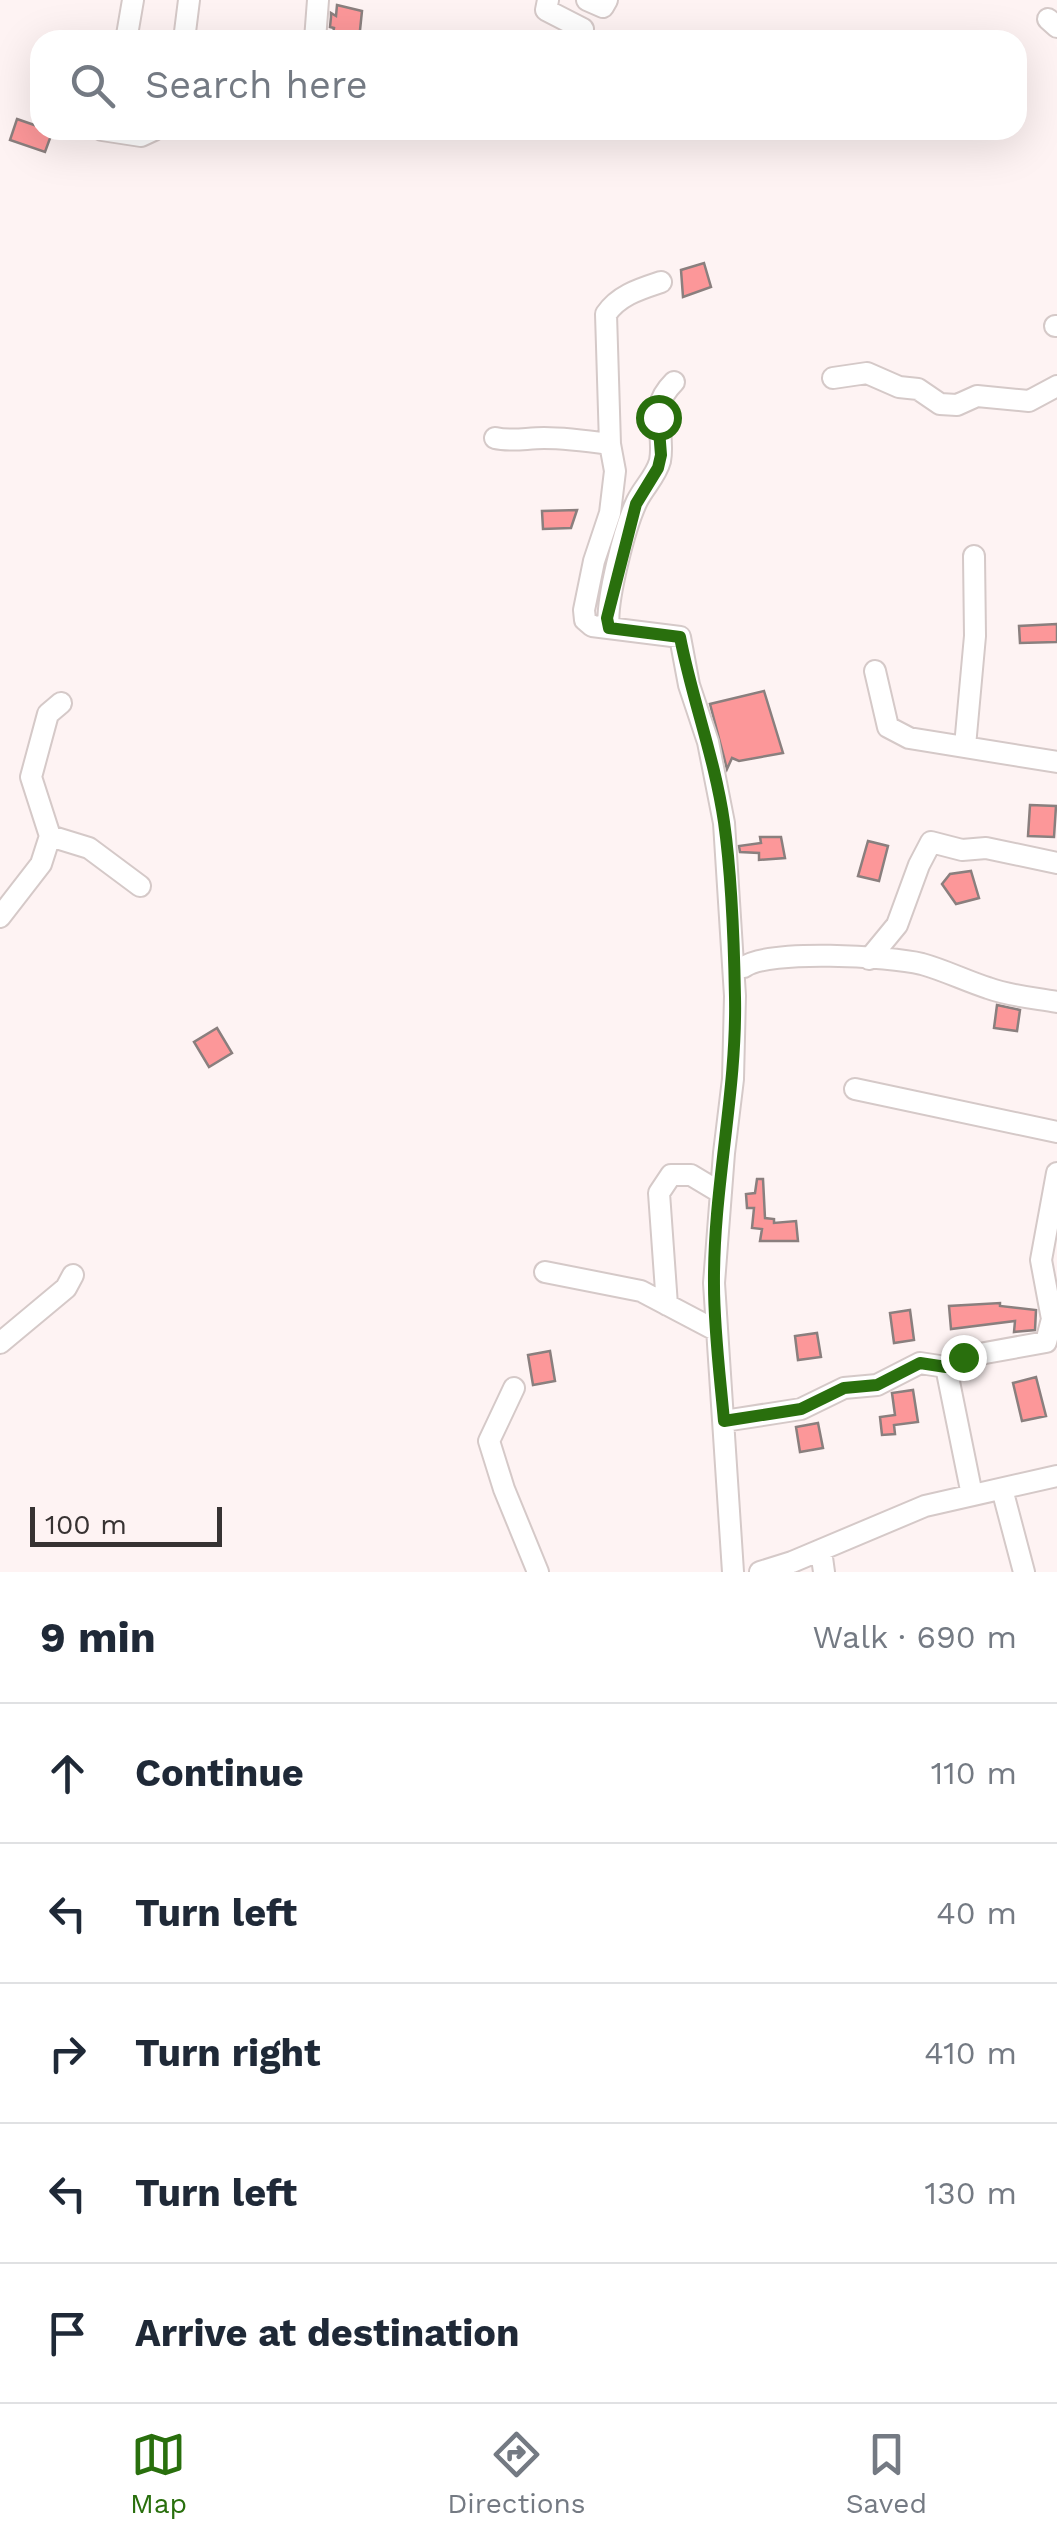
<!DOCTYPE html>
<meta charset="utf-8">
<style>
body{margin:0;font-family:"Work Sans",sans-serif;background:#f6f6f7;color:#1f2937}
.scale{position:absolute;left:30px;bottom:25px;width:192px;box-sizing:border-box;padding-left:10px;border:5px solid #373232;border-top:0;font-size:28px;line-height:35px;white-space:nowrap;color:#373232;-webkit-text-stroke:8px #fef3f3;paint-order:stroke}
.stop{position:absolute;width:30px;height:30px;margin:-22px;border:8px solid #296f0d;border-radius:50%;background:#fff}
.stop.end{background:#296f0d;border-color:#fff;box-shadow:0 2px 10px #0008}
.list{margin:0;padding:0;list-style:none}
h2{display:flex;justify-content:space-between;align-items:center;height:130px;margin:0;padding:0 40px;font-size:42px}
h2 small{font-size:32px;font-weight:400;color:#747a83}
.list li{display:grid;grid-template-columns:65px 1fr auto;gap:30px;align-items:center;box-sizing:border-box;height:140px;padding:0 40px;border-top:2px solid #e0e1e3}
.list b{display:block;font-size:38px;white-space:nowrap}
.list em{font-size:32px;font-style:normal;color:#747a83}
.icon{flex:none;width:55px;height:55px;fill:none;stroke:currentColor;stroke-width:2;stroke-linecap:round;stroke-linejoin:round}
.map{position:relative;flex:none;width:1057px;height:1572px;overflow:hidden}
.search{position:absolute;background:#fff;box-shadow:0 10px 40px #0002;left:30px;right:30px;top:30px;height:110px;display:flex;align-items:center;gap:25px;box-sizing:border-box;padding:0 35px;border-radius:30px;color:#747a83;font-size:38px}
.sheet{height:830px;background:#fff}
nav{display:flex;justify-content:space-around;align-items:center;box-sizing:border-box;height:140px;border-top:2px solid #e0e1e3;background:#fff;font-size:28px;color:#747a83}
nav a{display:grid;justify-items:center;gap:5px}
nav .on{color:#296f0d}
.map>svg:first-child{display:block}
</style>
<div class="map">
<svg width="1057" height="1572" viewBox="0 0 1057 1572">
<rect width="100%" height="100%" fill="#fef3f3"/>
<path fill="#fc9799" stroke="#8a7f7e" stroke-width="2.5" d="M337 5 362 11 359 40H332L334 28 330 27 331 17V13L336 16Z
M17 119 40 127V130H53L45 152 10 140Z
M704 263 711 287 683 297 681 270Z
M577 510 571 528 543 529 542 511Z
M1057 624V642L1020 643 1019 626Z
M764 691 783 753 739 761 732 758 727 769 710 704Z
M1030 805 1056 806 1054 837 1028 836Z
M760 837H781L785 858 759 860V853L740 852 739 846 761 843Z
M868 841 888 846 879 881 858 876Z
M971 871 979 898 956 904 942 884 950 874Z
M997 1005 1020 1010 1017 1031 994 1028Z
M217 1028 232 1053 209 1067 194 1042Z
M757 1179H763L765 1218 774 1219V1223L796 1221 798 1241H760L762 1229 752 1228 754 1208H747L746 1194 755 1193Z
M1000 1303V1306L1036 1310 1035 1330 1014 1332 1015 1321 951 1329 949 1306Z
M910 1310 914 1340 894 1343 890 1313Z
M817 1333 821 1357 798 1360 795 1336Z
M550 1351 555 1381 533 1385 528 1355Z
M1036 1377 1046 1416 1022 1421 1013 1383Z
M913 1390 918 1422 894 1425 895 1434 882 1435 880 1417 895 1415 892 1393Z
M818 1423 823 1448 800 1452 796 1427Z"/>
<g fill="none" stroke-linecap="round" stroke-linejoin="round">
<defs>
<path id="minor" d="M548 0 546 10 583 29
M587 0 603 7 607 0
M1048 19 1057 27
M122 40 127 35 133 0
M184 40 189 0
M315 40 318 0
M102 130 141 136 154 130
M661 282C640 289 619 295 606 314L610 444 615 471 610 513 594 561 584 610 585 620 592 626 680 637 689 685 708 742 724 823 735 996 733 1079 724 1153 714 1283 733 1572
M1055 326H1057
M833 378 867 373 899 387 918 389 940 404 957 405 977 396 1029 401 1057 386
M495 438C512 442 526 438 544 438 566 438 588 441 610 444
M609 628C605 603 625 526 637 501 644 487 656 476 660 461 666 429 646 410 674 382
M875 671 888 727 909 738 1057 762
M965 746 975 636 974 556
M50 836 31 777 48 714 61 703
M0 917 41 864 50 836 89 848 140 886
M869 959 897 925 919 865 931 842 962 850 986 848 1057 863
M744 967C769 949 889 956 922 964 944 970 966 981 988 988 1010 996 1034 998 1057 1002
M855 1089 1057 1132
M545 1272 641 1291 717 1331
M667 1305 659 1193 671 1175H691L721 1193
M0 1343 66 1288 73 1275
M946 1367 972 1495
M514 1388 489 1441 504 1489 538 1572
M724 1421 801 1409 844 1388 877 1385 920 1363 946 1367 963 1357 1046 1342 1052 1319 1041 1260 1057 1173
M1002 1489 1024 1572
M821 1550 824 1572
M760 1572 792 1562 925 1506 1057 1476"/>
</defs>
<use href="#minor" stroke="#d5c9c8" stroke-width="24"/>
<use href="#minor" stroke="#fff" stroke-width="20"/>
</g>
<g fill="none" stroke-linecap="round" stroke-linejoin="round">
<path stroke="#296f0d" stroke-width="12" d="M658 417 661 455 658 468 636 504 607 618 609 628 680 637C692 699 715 759 724 822 732 878 734 940 735 997 737 1093 713 1188 714 1285 714 1330 720 1376 724 1421L801 1409 844 1388 877 1385 920 1363 946 1367 963 1357"/>
</g>
</svg>
<div class="scale">100 m</div>
<div class="stop" style="left:658px;top:417px"></div>
<div class="stop end" style="left:963px;top:1357px"></div>
<div class="search"><svg class="icon" aria-label="search" viewBox="0 0 24 24"><circle cx="10" cy="10" r="6"/><path d="M15 15l6 6"/></svg>Search here</div>
</div>
<section class="sheet">
<h2>9 min<small>Walk · 690 m</small></h2>
<ul class="list">
<li><svg class="icon" aria-label="ahead" viewBox="0 0 24 24"><path d="M12 20V5M6 11l6-6 6 6"/></svg><div><b>Continue</b></div><em>110 m</em></li>
<li><svg class="icon" aria-label="left" viewBox="0 0 24 24"><path d="M17 20v-9H6M10 6l-5 5 5 5"/></svg><div><b>Turn left</b></div><em>40 m</em></li>
<li><svg class="icon" aria-label="right" viewBox="0 0 24 24"><path d="M7 20v-9h11M14 6l5 5-5 5"/></svg><div><b>Turn right</b></div><em>410 m</em></li>
<li><svg class="icon" aria-label="left" viewBox="0 0 24 24"><path d="M17 20v-9H6M10 6l-5 5 5 5"/></svg><div><b>Turn left</b></div><em>130 m</em></li>
<li><svg class="icon" aria-label="arrive" viewBox="0 0 24 24"><path d="M6 21V4h12l-3 4 3 4H6"/></svg><div><b>Arrive at destination</b></div></li>
</ul>
</section>
<nav>
<a class="on"><svg class="icon" aria-label="map" viewBox="0 0 24 24"><path d="M3 6l6-2 6 2 6-2v14l-6 2-6-2-6 2zM9 4v14M15 6v14"/></svg>Map</a>
<a><svg class="icon" aria-label="directions" viewBox="0 0 24 24"><path d="M12 3l9 9-9 9-9-9zM9 14v-3h6M13 9l2 2-2 2"/></svg>Directions</a>
<a><svg class="icon" aria-label="saved" viewBox="0 0 24 24"><path d="M7 4h10v16l-5-4-5 4z"/></svg>Saved</a>
</nav>
